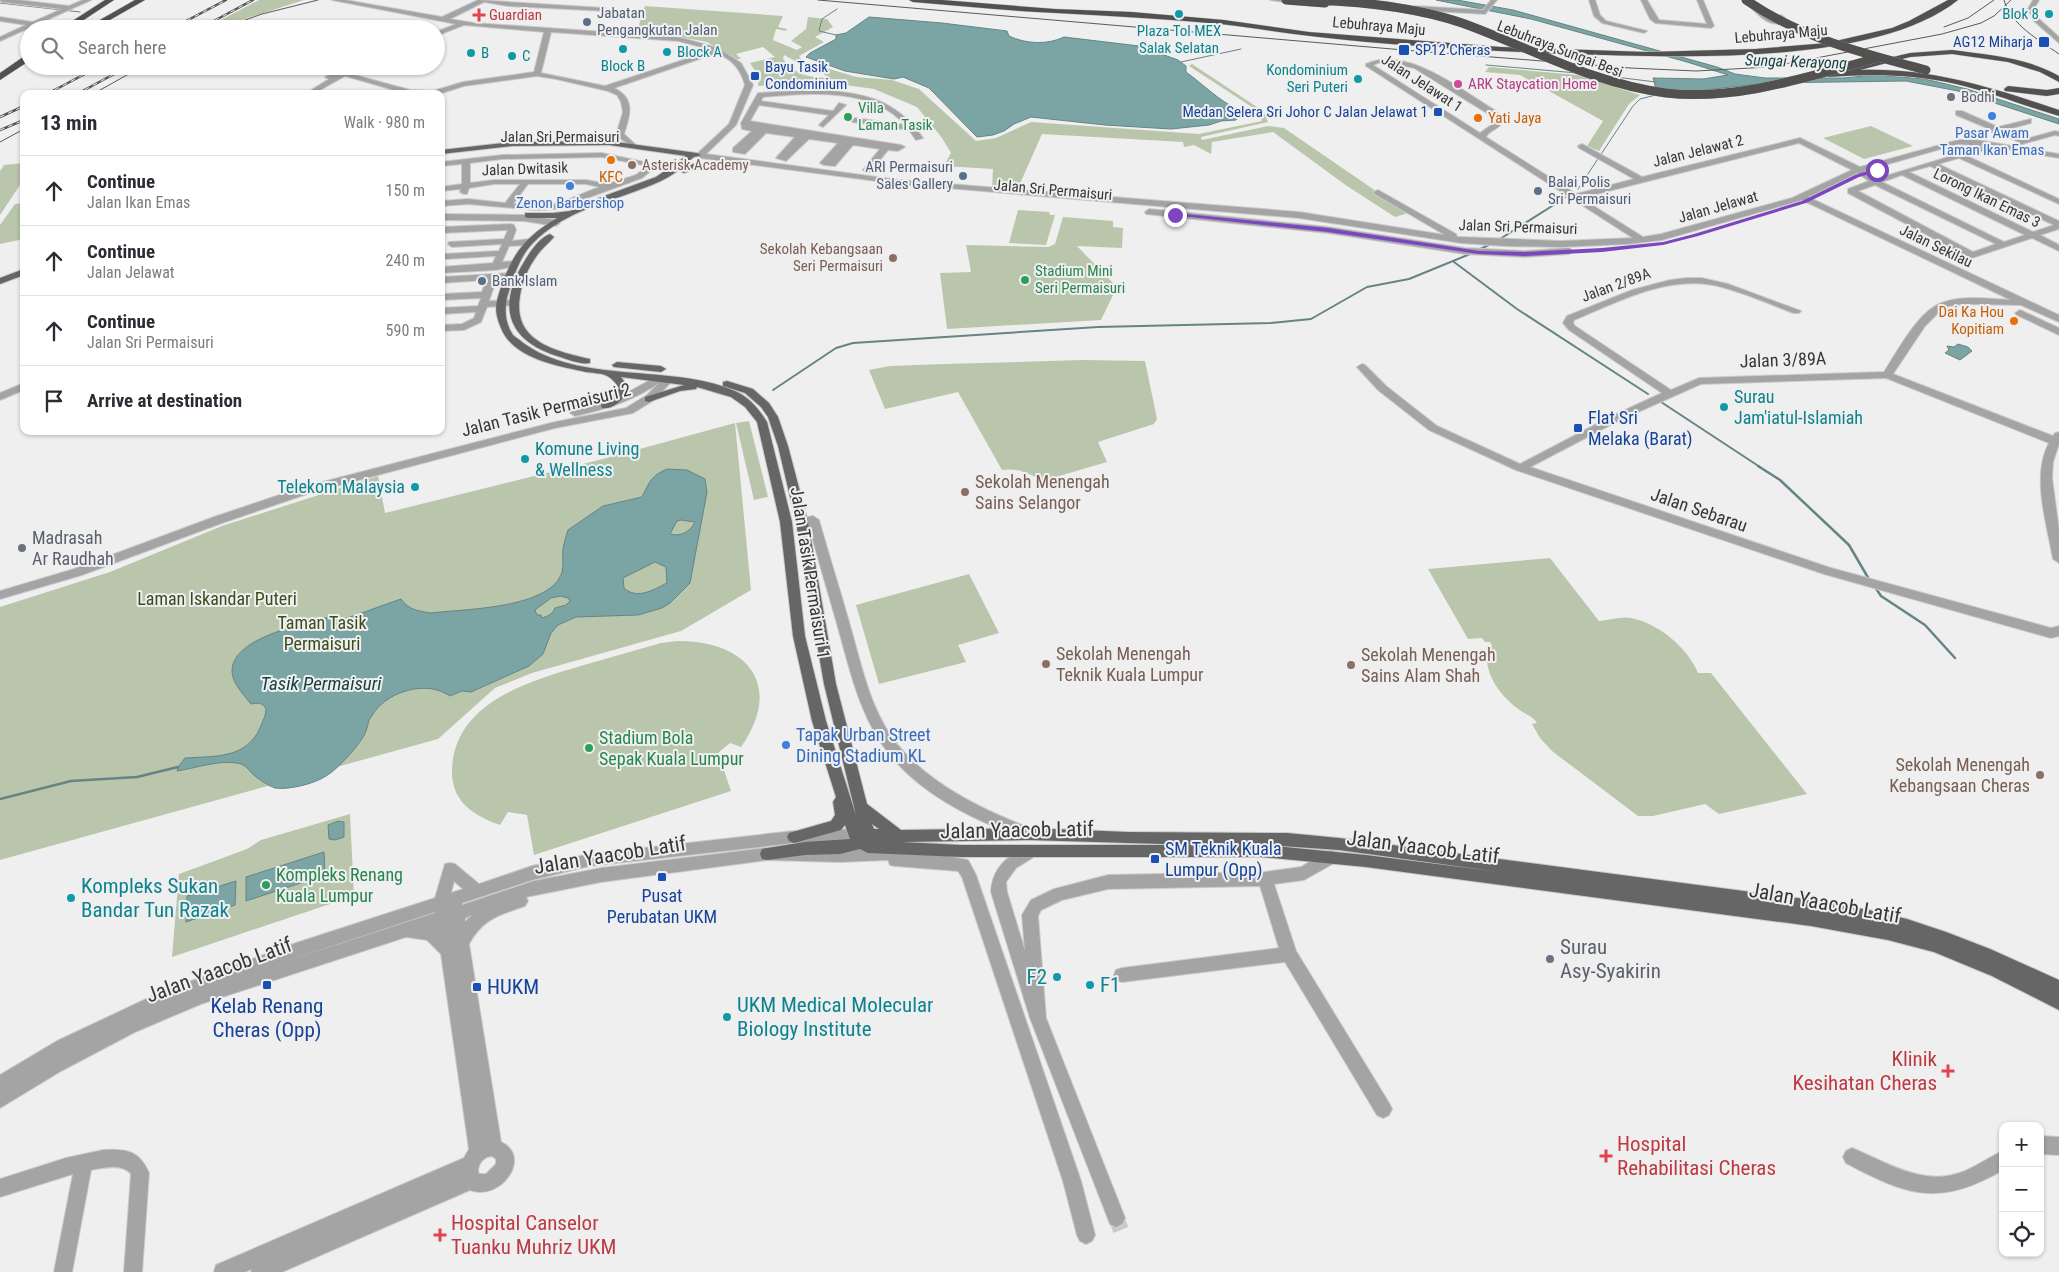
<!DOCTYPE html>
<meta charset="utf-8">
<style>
body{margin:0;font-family:"Roboto Condensed",sans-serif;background:#f2f2f3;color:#2b2b33}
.controls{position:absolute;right:15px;bottom:15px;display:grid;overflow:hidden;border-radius:10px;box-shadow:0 1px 4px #0004}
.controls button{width:45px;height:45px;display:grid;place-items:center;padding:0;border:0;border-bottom:1px solid #e1e1e2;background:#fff;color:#2b2b33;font:25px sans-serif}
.stop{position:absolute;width:15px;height:15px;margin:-11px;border:4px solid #7c47be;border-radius:50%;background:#fff}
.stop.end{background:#7c47be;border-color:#fff;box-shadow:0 1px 5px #0008}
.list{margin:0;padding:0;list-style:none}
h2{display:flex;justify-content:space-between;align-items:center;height:65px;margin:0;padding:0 20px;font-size:21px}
h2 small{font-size:16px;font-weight:400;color:#7c7c81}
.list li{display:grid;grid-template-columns:32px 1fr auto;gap:15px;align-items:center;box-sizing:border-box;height:70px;padding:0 20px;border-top:1px solid #e1e1e2}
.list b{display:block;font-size:19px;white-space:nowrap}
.list p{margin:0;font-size:16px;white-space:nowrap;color:#7c7c81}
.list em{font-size:16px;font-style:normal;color:#7c7c81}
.icon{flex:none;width:28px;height:28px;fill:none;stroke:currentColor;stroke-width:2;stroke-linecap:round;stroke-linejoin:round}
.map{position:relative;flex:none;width:2059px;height:1272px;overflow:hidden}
.search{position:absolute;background:#fff;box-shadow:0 1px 4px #0004;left:20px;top:20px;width:425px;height:55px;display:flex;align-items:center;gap:12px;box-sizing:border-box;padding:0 18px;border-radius:28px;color:#7c7c81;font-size:19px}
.panel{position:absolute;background:#fff;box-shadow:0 1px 4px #0004;left:20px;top:90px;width:425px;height:345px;border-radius:10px}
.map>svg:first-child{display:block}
</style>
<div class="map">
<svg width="2059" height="1272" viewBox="0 0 2059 1272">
<rect width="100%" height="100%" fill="#efeff0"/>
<path fill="#bac6ab" d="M259 0H304L213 29H204Z
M645 6 783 16 778 27 787 29 786 31 776 29 773 40 797 50 802 47 791 41 806 29 808 17 827 19 833 27 815 37 824 42 799 56 802 60 797 62 784 55 783 59C798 77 809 77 831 78L815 70 823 67 856 77 892 80 919 89 976 141 996 138 1031 122 1199 134 1262 121 1258 111 1189 66 1192 64 1263 111 1268 122 1201 137 1202 140 1268 126 1284 128 1408 213 1395 217 1347 186 1273 132 1212 142 1211 154 1194 145 1184 147 1183 142 1042 134 1018 188H992L993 169 944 166 951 153 942 138 917 107 874 89 817 81 758 86 759 77 750 63 775 57 763 47 736 54 741 59H736L707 42 675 36 636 34Z
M1489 67 1578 75 1640 95 1629 104 1599 151 1587 146 1603 121 1520 75 1485 72Z
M1871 126 1913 146 1864 159 1823 138Z
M24 163V179L0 215V171L4 165Z
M24 203V239L0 244V225L15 204Z
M1018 210 1049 212 1050 215H1055L1046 245 1009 243Z
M1063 217 1113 221V227L1123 228 1122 248 1077 246 1117 287 1101 320 947 329 940 273 971 272 966 245 1048 247 1055 244Z
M1083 360 1145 361 1157 419 1154 424 1098 442 1107 462 1042 481C1028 472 1018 468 1002 470L958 392 885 409 869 370 890 366 945 364Z
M749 421 768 497 754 500 736 423Z
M735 423 751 590 681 631 532 673 495 688 438 739 0 860V607L110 572 222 526 378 476 385 513 603 459Z
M1550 558 1599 621C1609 620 1621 616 1631 618 1658 623 1688 648 1698 673H1711L1807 794 1719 814 1705 804 1653 816H1638L1552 751 1540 738 1532 724 1537 723C1533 717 1531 717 1526 714 1504 701 1484 677 1487 651L1492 646 1490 642H1485L1482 638 1468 639 1428 569Z
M969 574 999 633 958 645 966 662 879 684 856 605Z
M677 641C746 640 785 684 741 747L730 743 718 753 731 791 534 855 527 815 508 812 500 825C475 816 453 803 452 774 451 703 529 681 584 665 610 658 635 650 661 643Z
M350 814 354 896 172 957 179 874 247 849 261 840Z"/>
<path fill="#7ba5a5" stroke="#668484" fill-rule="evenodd" d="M1436 0H1457L1513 10 1717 67 1735 74 1765 78H1843L1875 75 1925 79 1967 89 2059 119V124L1958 91 1906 81 1767 83 1679 93 1656 89 1653 78 1703 79 1728 75 1687 62 1531 19Z
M869 17 942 23 1007 31 1009 36C1026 44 1047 45 1064 37L1139 46 1178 60 1186 66V72C1204 85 1219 101 1239 110L1240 116 1236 120 1221 121 1209 125 1171 129 1105 125 1031 117 1014 124 1004 131 993 135 977 137 929 88 903 77 894 79 845 71 806 57 810 53 836 39V35L846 33Z
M1958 344 1968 347 1972 351 1960 360 1945 353 1949 350 1947 346 1954 347Z
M667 469 687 470 705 479 707 492 690 583 670 603 662 608 638 615 576 617 558 625 551 633 543 654 529 666 471 692 462 691 450 696C439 689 428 687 414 689 397 692 380 701 371 717 368 721 368 726 366 731 362 743 337 770 326 776 314 784 289 790 275 788 269 786 260 780 255 776 249 771 246 764 237 763 218 760 196 768 177 771L178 767 185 758C215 756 246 759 260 728 262 722 266 716 266 709 263 702 257 703 251 704 244 695 232 683 232 671 232 636 310 623 336 615L339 621 401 599C409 610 418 611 431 613 463 609 551 609 562 572 564 565 562 556 563 549 564 543 566 536 568 530L603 506 642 497C650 481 651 476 667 469ZM681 520 695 522C690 532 681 537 670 534L677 521ZM655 562 666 567 667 583C653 590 637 600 624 588L623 578ZM560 596 568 598 570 601 566 605 555 608C553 614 548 616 542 618L541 615H537L535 610 551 598Z
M338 821 344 822V837L335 840 329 839 328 825Z
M324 852 325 875 246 901V877Z
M236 881 235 905 186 922 187 896Z"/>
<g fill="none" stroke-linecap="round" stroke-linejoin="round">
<path stroke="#668484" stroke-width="1" d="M0 3 80 12
M836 35 819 31 822 19 837 9
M1181 62 1241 49
M1486 65 1577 73
M1607 76 1656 82
M1578 189 1633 106 1640 99 1656 95
M1558 202 1566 197"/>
<path stroke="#668484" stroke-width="2" d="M1500 239 1560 201
M1478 250 1491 244
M1454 262 1517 309 1648 394
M773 390 836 348 853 343 1098 327 1271 323 1311 319 1367 287 1409 279 1470 254
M1658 400 1760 467"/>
<path stroke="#668484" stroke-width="2.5" d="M1758 466 1780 480 1849 545 1870 581
M1875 587 1881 596 1925 625 1955 658
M0 799 71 781 137 777 178 767"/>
<path stroke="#cacacb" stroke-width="16" stroke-dasharray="16 8" stroke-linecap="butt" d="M1116 1218 1121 1230"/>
<defs>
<path id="minor" d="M0 0H18L69 6 83 0H91L0 41V37L26 25 0 21V17L33 22 62 9 2 2Z
M332 0H345L442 17 478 0 604 8 606 9V11L508 6 484 2 450 19 474 23 678 37 718 48 741 63 753 85 736 125 706 154 899 180 1299 212 1445 235 1375 194 1374 192 1378 190 1456 234 1457 237H1461L1561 241 1633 238 1366 66V64C1407 45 1461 90 1496 111L1502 118C1502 130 1491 128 1486 137L1576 194 1634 179 1579 148 1578 146 1582 144 1642 177 1800 138 1860 167 1958 140H1977L2059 154V158L1994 147 1967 156 2059 199V204L1959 158 1938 164 2059 221V229L2040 235 2059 245V251L2032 238 1969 259H1963L1962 257 1965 255 1848 193V189L1869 181 1857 173 1808 197 2059 315V322L2021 305 1964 304 1949 306 1941 310 1925 326 1893 374 2053 436 2055 433 2059 432V444L2053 462 2052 478 2059 530V563L2053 559C2047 524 2031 476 2049 443L1886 378 1701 384 1620 420 1530 467 1831 568 2051 628 2059 626V636L2051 638 1824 574 1516 470 1429 430 1378 390 1357 367 1362 364 1365 365 1386 386 1437 426 1520 464 1612 416 1662 393 1569 330 1563 323 1567 316 1632 290 1670 280 1687 278H1702L1728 284 1801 311 1799 313H1793C1767 303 1741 291 1713 285 1666 276 1617 302 1574 320L1573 323 1575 326 1671 390 1699 378 1884 372C1898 351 1919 309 1944 302 1965 295 1989 299 2011 300L1802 200 1662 240 1628 244 1561 247 1505 246 1461 243 1299 218 899 184 700 158 696 156 697 154 729 124 745 85C741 70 731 56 714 54L614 88C636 99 630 115 624 134L637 146 633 148 616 135 623 112 621 102 617 95 608 91 556 79 537 76 464 86 439 94H408L345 76 313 94H305L329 79 325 77 327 76C339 73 352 66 364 66L351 74 410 90 433 91 463 82 534 72 544 32 464 25 436 36V32L456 24ZM551 32 678 41 713 50 605 86 541 73ZM1378 63H1390L1414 68 1490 115 1494 118V123L1480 133 1373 65ZM1799 143 1852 170 1792 198 1661 234 1643 237 1581 198ZM1958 144 1984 146 1876 179 1864 171ZM1930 166 2054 225 2033 232 1909 172ZM1902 175 2025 235 2004 242 1882 182ZM1875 185 1996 244 1973 252 1858 191Z
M1270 0H1298L1302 2 1299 4Z
M1491 0H1497L1485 14 1415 10 1412 8 1415 6 1483 10Z
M1589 0H1595L1600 15 1606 21 1647 31 1644 33 1602 23 1594 16Z
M1641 0H1647L1659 20 1707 24 1697 0H1703L1714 26 1711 28 1655 23 1650 19Z
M2033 0H2039L2034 9 2039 19 2059 37V43L2034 21 2028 9Z
M1748 3H1752L1772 19 1778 20 1776 16 1781 15 1785 18 1784 22C1770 29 1758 14 1748 5Z
M815 90C861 92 895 98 923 138L916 140 909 130 852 122 851 120 855 118 905 125C872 87 809 93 763 97L761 101 833 111 839 103 846 105 823 127 819 125 829 115 759 105 750 121 901 145 905 147 898 151 888 150 870 172H867L863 170 880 149 853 145 835 166 824 165 820 163 838 143 809 139 786 161 776 158 795 137 766 133 745 154 733 152V148L752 131 742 129 741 123 758 93Z
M1956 111H1962L1998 127 2031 119V123L2005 130 2026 139 2055 131 2059 132V136L2055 135 2019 145 2015 143 2018 141 1992 132V130L1956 115Z
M602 153 658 165 642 178 557 209 535 210 468 204 441 206V201L468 199 505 203 520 184H494L469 188 467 194H464L460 192 461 189 441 191V187L462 184V164L441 166V162L502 155ZM602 157 648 166 636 175 608 184 586 180H494L470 183V163L502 159ZM528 184H586L599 187 557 204H513Z
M1149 209 1328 227 1465 248 1525 251 1569 248 1573 251 1569 254 1525 257 1465 254 1328 233 1146 214 1145 212Z
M441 214 524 215 556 220 560 223 556 226 524 221 441 220Z
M511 224 514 225 516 230 512 241 529 239 533 242 529 245 509 246 502 262 514 261 518 264 517 266 496 270 441 273V267L493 263 496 256 446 259 443 258V254L499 251 502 244 452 247 448 244 449 242 504 239 508 230 441 233V227Z
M510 273 514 276 513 278 496 280 489 301 513 300 516 301V305L487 307 481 322 464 330 441 331V325L462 324 474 318 476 312 441 314V308L478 306 481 298 441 300V294L482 292 486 280 441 283V277Z
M2020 310 2059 328V335L2017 315 2015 313Z
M659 375 663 376V380C636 400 607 409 575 416L570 413 571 411 616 399Z
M669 376 674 379 654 400 633 413 555 428 310 493 222 523 82 575 0 599V591L74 569 214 517 303 487 555 422 626 408 647 395 665 377Z
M24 383V390L0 400V393Z
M813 516 819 520C829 556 841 593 851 629 863 671 872 717 902 750 937 789 987 811 1034 830L1036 834 1034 838 1029 840C980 823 924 797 891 756 861 720 851 674 839 631 829 595 818 560 809 525L802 526 796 522 798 519Z
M855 829 860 831 862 835 860 839 855 841 794 843 590 866 532 880 462 903V905L534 881 601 868 767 848 840 850 907 847 912 849 914 854 948 856 968 860 976 875 1081 1181 1095 1235 1092 1241 1086 1244 1080 1241 1077 1235 1063 1181 962 877 958 871 895 866 890 865 888 860 840 862 767 860 601 882 526 897 528 901 525 906C500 915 483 918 469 944L501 1142C533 1157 500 1202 470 1190L282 1272H251L252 1269 245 1272H214L216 1265 464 1158 469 1149 441 954 427 940 406 937 201 1004 135 1032 61 1071 0 1108V1075L57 1041 161 992 296 943 435 898 445 864 450 863 455 864 479 884 532 866 590 854 794 831ZM454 881 463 889 451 893ZM435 912V913L271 966ZM472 915 465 922V918ZM492 1156 496 1159V1164L486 1174H479L478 1170C479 1162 484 1157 492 1156Z
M1032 845 1037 847 1039 851 1037 855 1016 868 1006 882 1007 892 1025 951 1022 915 1031 900 1054 889 1108 875 1265 872 1301 867 1326 852 1331 851 1336 852 1338 857 1336 862 1304 880 1274 884 1296 951 1389 1103 1392 1109 1389 1115 1383 1118 1377 1115 1285 962 1122 982 1116 980 1114 975 1116 970 1122 968 1279 948 1260 886 1108 889 1062 900 1041 910 1038 916 1046 1018 1125 1218 1122 1224 1116 1227 1110 1224 1030 1018 991 892C992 867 1010 853 1032 845Z
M2040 1136 2059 1137V1155L2040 1154Z
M1852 1148C1888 1163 1925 1188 1965 1171 1978 1165 1990 1157 2003 1151V1170C1939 1207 1908 1196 1846 1163L1843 1157 1846 1151Z
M103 1150C126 1149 139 1150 149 1173L142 1272H124L131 1174C122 1163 104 1168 91 1170L72 1272H54L73 1174 0 1197V1179L66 1158Z"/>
<path id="major" d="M609 141 697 153 701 155C699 156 697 156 694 157 691 159 686 164 683 167 674 174 664 180 654 184 612 202 564 210 532 244 520 257 514 275 509 291 504 305 504 322 513 335 515 337 520 340 522 342 579 385 671 363 735 391 749 397 759 409 767 422L792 522 805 636 826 721 856 815 824 684 796 522 778 446 768 417 761 407 745 393 723 386V382L727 381 753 389 769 403 778 417 788 446 808 522 836 684 867 804 901 830 1029 828 1128 832 1287 833 1339 838 1805 899 1869 910 1907 919 1946 932 1990 949 2059 980V1010L1992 976 1934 952 1888 940 1811 926 1366 867 1261 857H961L868 853 860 849 840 854 805 855 767 860 762 859 760 854 762 849 767 848 805 842 850 839 845 825 841 830 794 843 789 841 787 837 789 833 831 821 835 815 833 802 836 797 812 721 793 636 780 522 757 422 745 407 731 397 697 387 696 389 680 391 649 402 645 401V397L684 385 621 377 629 388C625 398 614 410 602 408L601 406 602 404 617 393 619 388C616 383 611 377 605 375 600 373 592 373 586 372 558 366 513 359 501 328 494 311 495 305 501 287 513 253 525 237 557 218H528L525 217V213H553L570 211 596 199 656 177 686 156 609 145 513 146 441 154V150L513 142ZM872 824 879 829H874ZM1029 840 1196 845H961L902 842ZM1266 845 1339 850 1500 872 1366 855Z
M714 162 718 164 717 166 698 168 684 173 680 171 693 164Z
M550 234 554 237C548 244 541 249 536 257 528 268 522 282 520 296 512 342 556 351 590 359V363C580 365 567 359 557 356 507 340 497 306 524 262 530 252 539 238 550 234Z
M24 269V275L0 284V278Z
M617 362 661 366 666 369 661 372 614 367 612 365Z"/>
<path id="highway" d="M105 0H114L70 29H60Z
M135 0H145L94 29H84Z
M909 0H942L1055 9 1132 12 1224 20 1309 32 1501 47 1647 52 1755 49 1827 43 1892 28 1909 21 1948 0H1958C1874 67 1674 57 1569 54 1483 51 1396 46 1310 36 1280 33 1250 27 1220 24 1166 19 1111 16 1056 13 1008 11 961 6 913 2Z
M1952 50C1988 55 2026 57 2059 76V82L2040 72 2008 62 1952 54 1910 57 1860 70C1929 67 1994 88 2059 110V116C2024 106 1991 92 1956 84 1913 74 1872 74 1829 77L1825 74 1829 71 1850 70V67L1910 53Z
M26 55H29V61L0 80V73Z
M2008 86 2047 90 2059 88V94L2047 96 2005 91 2004 89Z"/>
</defs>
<use href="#minor" stroke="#cacacb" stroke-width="2"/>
<use href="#major" stroke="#cacacb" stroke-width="2"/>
<use href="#highway" stroke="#cacacb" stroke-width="1"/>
<use href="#minor" fill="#a5a4a4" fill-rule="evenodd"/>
<use href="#major" fill="#676666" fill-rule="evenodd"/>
<use href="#highway" fill="#525150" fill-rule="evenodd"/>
<path stroke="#585959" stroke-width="1" d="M818 0 1404 50 1630 68 1696 71 1769 67 1942 34 1981 23 1994 16 2011 0
M2004 0C2011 25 2039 40 2059 54
M1944 27 1968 18 1994 0
M220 29 262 14 318 0
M93 94 143 66
M0 142 24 129"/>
<defs>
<path id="rail" d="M171 29 226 0
M199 29 253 0
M47 94 100 66
M77 94 129 66
M0 117 24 106
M0 130 24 120"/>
</defs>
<use href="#rail" stroke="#585959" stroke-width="2.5"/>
<use href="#rail" stroke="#efeff0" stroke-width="1" stroke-dasharray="4.5" stroke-linecap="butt"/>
<defs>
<path id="highway-bridge" d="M1286 0 1325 3
M1316 0C1365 2 1415 7 1462 23 1529 47 1593 84 1666 93 1736 101 1807 77 1874 59
M1746 0C1801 38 1862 53 1926 70"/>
</defs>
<use href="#highway-bridge" stroke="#cacacb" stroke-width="9" stroke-linecap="butt"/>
<use href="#highway-bridge" stroke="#525150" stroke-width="9"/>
</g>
<path fill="#7c47be" d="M1877 168 1879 171 1859 177 1806 203 1698 236 1663 245 1602 252 1525 256 1479 254 1328 232 1172 215 1175 213 1328 228 1479 251 1525 252 1602 248 1663 242 1694 234 1802 201 1855 175Z"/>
<g fill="#0f9aa8" stroke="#efeff0" stroke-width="2">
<circle cx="1179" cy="14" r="5"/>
<circle cx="2049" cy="14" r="5"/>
<circle cx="623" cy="49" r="5"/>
<circle cx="667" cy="52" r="5"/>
<circle cx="471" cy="53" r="5"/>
<circle cx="512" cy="56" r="5"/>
<circle cx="1358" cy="79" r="5"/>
<circle cx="1724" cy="407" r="5"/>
<circle cx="525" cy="459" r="5"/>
<circle cx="415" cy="487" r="5"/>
<circle cx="71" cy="898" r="5"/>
<circle cx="1057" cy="977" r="5"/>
<circle cx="1090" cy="985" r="5"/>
<circle cx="727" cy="1017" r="5"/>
</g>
<g fill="#e0444e" stroke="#efeff0" stroke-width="2">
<path d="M476.5 7.5h5v5h5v5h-5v5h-5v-5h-5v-5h5z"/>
<path d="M1945.5 1063.5h5v5h5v5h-5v5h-5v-5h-5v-5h5z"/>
<path d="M1603.5 1148.5h5v5h5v5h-5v5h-5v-5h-5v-5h5z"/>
<path d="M437.5 1227.5h5v5h5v5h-5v5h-5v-5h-5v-5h5z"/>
</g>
<g fill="#5c6f8a" stroke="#efeff0" stroke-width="2">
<circle cx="587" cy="22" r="5"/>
<circle cx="963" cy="176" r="5"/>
<circle cx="1538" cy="191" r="5"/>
<circle cx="482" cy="281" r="5"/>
</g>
<g fill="#1a4fb4" stroke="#efeff0" stroke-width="2">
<rect x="2038" y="36" width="12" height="12" rx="2.5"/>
<rect x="1398" y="44" width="12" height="12" rx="2.5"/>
<rect x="750" y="71" width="10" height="10" rx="2.5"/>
<rect x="1433" y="107" width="10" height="10" rx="2.5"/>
<rect x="1573" y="423" width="10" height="10" rx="2.5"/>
<rect x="1150" y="854" width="10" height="10" rx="2.5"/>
<rect x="657" y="872" width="10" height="10" rx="2.5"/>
<rect x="262" y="980" width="10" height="10" rx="2.5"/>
<rect x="472" y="982" width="10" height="10" rx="2.5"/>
</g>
<circle fill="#d1479c" stroke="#efeff0" stroke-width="2" cx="1458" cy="84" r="5"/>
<g fill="#6b7280" stroke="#efeff0" stroke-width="2">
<circle cx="1951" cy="97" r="5"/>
<circle cx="22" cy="548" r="5"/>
<circle cx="1550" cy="959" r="5"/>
</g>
<g fill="#3f7fe0" stroke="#efeff0" stroke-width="2">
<circle cx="1992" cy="116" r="5"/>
<circle cx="570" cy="186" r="5"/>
<circle cx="786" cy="745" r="5"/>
</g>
<g fill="#2e9e5b" stroke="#efeff0" stroke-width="2">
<circle cx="848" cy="117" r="5"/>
<circle cx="1025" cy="280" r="5"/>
<circle cx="589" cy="748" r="5"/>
<circle cx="266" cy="885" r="5"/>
</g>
<g fill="#e8710a" stroke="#efeff0" stroke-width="2">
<circle cx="1478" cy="118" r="5"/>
<circle cx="611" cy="160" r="5"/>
<circle cx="2014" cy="321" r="5"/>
</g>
<g fill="#8d6e63" stroke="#efeff0" stroke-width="2">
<circle cx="632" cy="165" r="5"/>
<circle cx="893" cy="258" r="5"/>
<circle cx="965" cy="492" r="5"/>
<circle cx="1046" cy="664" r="5"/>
<circle cx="1351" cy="665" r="5"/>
<circle cx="2040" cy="775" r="5"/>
</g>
<g text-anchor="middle" stroke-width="4" stroke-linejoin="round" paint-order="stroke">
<g font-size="15" fill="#4e5e75" stroke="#efeff0" text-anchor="start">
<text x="597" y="18">Jabatan<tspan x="597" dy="17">Pengangkutan Jalan</tspan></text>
<text x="953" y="172" text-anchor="end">ARI Permaisuri<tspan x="953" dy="17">Sales Gallery</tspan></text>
<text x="1548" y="187">Balai Polis<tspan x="1548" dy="17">Sri Permaisuri</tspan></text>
<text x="492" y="286">Bank Islam</text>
</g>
<g font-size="15" fill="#0d838f" stroke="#efeff0" text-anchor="start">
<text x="2039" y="19" text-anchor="end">Blok 8</text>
<text x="1179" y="36" text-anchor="middle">Plaza Tol MEX<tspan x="1179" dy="17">Salak Selatan</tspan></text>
<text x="677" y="57">Block A</text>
<text x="481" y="58">B</text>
<text x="522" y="61">C</text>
<text x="623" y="71" text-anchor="middle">Block B</text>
<text x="1348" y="75" text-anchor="end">Kondominium<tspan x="1348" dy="17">Seri Puteri</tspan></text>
</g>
<g font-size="15" fill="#be3a42" stroke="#efeff0" text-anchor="start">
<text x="489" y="20">Guardian</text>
</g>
<g font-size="15" fill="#363737" stroke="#efeff0">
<text transform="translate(1379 26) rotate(5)" y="5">Lebuhraya Maju</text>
<text transform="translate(1781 34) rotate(-5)" y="5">Lebuhraya Maju</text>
<text transform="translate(1560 49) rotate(21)" y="5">Lebuhraya Sungai Besi</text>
<text transform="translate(1422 83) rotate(33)" y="5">Jalan Jelawat 1</text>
<text x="560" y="142">Jalan Sri Permaisuri</text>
<text transform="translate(1698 151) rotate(-14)" y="5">Jalan Jelawat 2</text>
<text transform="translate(525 169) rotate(-2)" y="5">Jalan Dwitasik</text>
<text transform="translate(1053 190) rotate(5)" y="5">Jalan Sri Permaisuri</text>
<text transform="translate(1987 198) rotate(26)" y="5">Lorong Ikan Emas 3</text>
<text transform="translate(1718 207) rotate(-16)" y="5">Jalan Jelawat</text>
<text transform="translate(1518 227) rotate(2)" y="5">Jalan Sri Permaisuri</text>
<text transform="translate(1936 246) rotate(26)" y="5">Jalan Sekilau</text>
<text transform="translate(1616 285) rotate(-20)" y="5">Jalan 2/89A</text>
</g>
<g font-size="15" fill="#164399" stroke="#efeff0" text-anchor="end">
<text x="2033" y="47">AG12 Miharja</text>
<text x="1415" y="55" text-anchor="start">SP12 Cheras</text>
<text x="765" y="72" text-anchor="start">Bayu Tasik<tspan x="765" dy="17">Condominium</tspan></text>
<text x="1428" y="117">Medan Selera Sri Johor C Jalan Jelawat 1</text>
</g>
<g font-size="15" fill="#b23c85" stroke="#efeff0" text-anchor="start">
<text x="1468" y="89">ARK Staycation Home</text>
</g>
<g font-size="15" fill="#5b616d" stroke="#efeff0" text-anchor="start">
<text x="1961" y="102">Bodhi</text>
</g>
<g font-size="15" fill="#27864d" stroke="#efeff0" text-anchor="start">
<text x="858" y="113">Villa<tspan x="858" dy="17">Laman Tasik</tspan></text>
<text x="1035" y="276">Stadium Mini<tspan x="1035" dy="17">Seri Permaisuri</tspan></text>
</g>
<g font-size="15" fill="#c56008" stroke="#efeff0" text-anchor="start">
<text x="1488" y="123">Yati Jaya</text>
<text x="611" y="182" text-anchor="middle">KFC</text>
<text x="2004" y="317" text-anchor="end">Dai Ka Hou<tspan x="2004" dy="17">Kopitiam</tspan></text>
</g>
<g font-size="15" fill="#366cbe" stroke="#efeff0">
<text x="1992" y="138">Pasar Awam<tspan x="1992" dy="17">Taman Ikan Emas</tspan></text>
<text x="570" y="208">Zenon Barbershop</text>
</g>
<g font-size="15" fill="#785e54" stroke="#efeff0" text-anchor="start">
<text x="642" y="170">Asterisk Academy</text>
<text x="883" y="254" text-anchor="end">Sekolah Kebangsaan<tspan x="883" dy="17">Seri Permaisuri</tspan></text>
</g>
<g font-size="16" font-style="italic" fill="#153e3f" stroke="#efeff0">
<text transform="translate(1796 61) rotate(2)" y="6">Sungai Kerayong</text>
</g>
<g font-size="18" fill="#363737" stroke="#efeff0">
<text transform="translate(1783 360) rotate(-2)" y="6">Jalan 3/89A</text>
<text transform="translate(546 410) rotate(-14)" y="6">Jalan Tasik Permaisuri 2</text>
<text transform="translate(1699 510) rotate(19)" y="6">Jalan Sebarau</text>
<text transform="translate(810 573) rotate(81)" y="6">Jalan Tasik Permaisuri 1</text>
</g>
<g font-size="18" fill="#0d838f" stroke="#efeff0" text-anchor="start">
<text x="1734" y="403">Surau<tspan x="1734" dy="21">Jam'iatul-Islamiah</tspan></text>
<text x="535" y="455">Komune Living<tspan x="535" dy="21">&amp; Wellness</tspan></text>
<text x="405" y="493" text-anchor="end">Telekom Malaysia</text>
</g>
<g font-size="18" fill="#164399" stroke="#efeff0" text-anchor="start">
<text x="1588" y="424">Flat Sri<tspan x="1588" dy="21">Melaka (Barat)</tspan></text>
<text x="1165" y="855">SM Teknik Kuala<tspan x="1165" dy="21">Lumpur (Opp)</tspan></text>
<text x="662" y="902" text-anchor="middle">Pusat<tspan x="662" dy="21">Perubatan UKM</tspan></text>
</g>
<g font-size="18" fill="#785e54" stroke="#efeff0" text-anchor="start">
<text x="975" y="488">Sekolah Menengah<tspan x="975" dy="21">Sains Selangor</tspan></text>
<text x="1056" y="660">Sekolah Menengah<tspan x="1056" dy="21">Teknik Kuala Lumpur</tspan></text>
<text x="1361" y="661">Sekolah Menengah<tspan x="1361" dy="21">Sains Alam Shah</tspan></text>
<text x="2030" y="771" text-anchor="end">Sekolah Menengah<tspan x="2030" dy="21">Kebangsaan Cheras</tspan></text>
</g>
<g font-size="18" fill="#5b616d" stroke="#efeff0" text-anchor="start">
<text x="32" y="544">Madrasah<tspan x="32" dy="21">Ar Raudhah</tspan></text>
</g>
<g font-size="18" fill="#3b4c1b" stroke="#efeff0">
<text x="217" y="605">Laman Iskandar Puteri</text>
<text x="322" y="629">Taman Tasik<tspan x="322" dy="21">Permaisuri</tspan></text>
</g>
<g font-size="18" fill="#366cbe" stroke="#efeff0" text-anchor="start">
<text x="796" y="741">Tapak Urban Street<tspan x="796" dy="21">Dining Stadium KL</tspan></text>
</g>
<g font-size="18" fill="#27864d" stroke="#efeff0" text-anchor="start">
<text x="599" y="744">Stadium Bola<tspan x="599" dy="21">Sepak Kuala Lumpur</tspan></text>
<text x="276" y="881">Kompleks Renang<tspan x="276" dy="21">Kuala Lumpur</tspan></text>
</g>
<g font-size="19" font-style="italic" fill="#153e3f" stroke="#efeff0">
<text x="321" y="690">Tasik Permaisuri</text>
</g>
<g font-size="21" fill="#363737" stroke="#efeff0">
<text transform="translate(1017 830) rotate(-1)" y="7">Jalan Yaacob Latif</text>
<text transform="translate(1423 847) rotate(7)" y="7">Jalan Yaacob Latif</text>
<text transform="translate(610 855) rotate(-9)" y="7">Jalan Yaacob Latif</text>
<text transform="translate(1825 903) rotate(10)" y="7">Jalan Yaacob Latif</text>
<text transform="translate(219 970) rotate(-20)" y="7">Jalan Yaacob Latif</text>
</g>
<g font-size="21" fill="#0d838f" stroke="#efeff0" text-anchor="start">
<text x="81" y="893">Kompleks Sukan<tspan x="81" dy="24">Bandar Tun Razak</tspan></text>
<text x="1047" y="984" text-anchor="end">F2</text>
<text x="1100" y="992">F1</text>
<text x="737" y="1012">UKM Medical Molecular<tspan x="737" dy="24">Biology Institute</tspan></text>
</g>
<g font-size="21" fill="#5b616d" stroke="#efeff0" text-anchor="start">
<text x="1560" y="954">Surau<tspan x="1560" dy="24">Asy-Syakirin</tspan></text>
</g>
<g font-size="21" fill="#164399" stroke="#efeff0" text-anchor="start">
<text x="487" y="994">HUKM</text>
<text x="267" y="1013" text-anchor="middle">Kelab Renang<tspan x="267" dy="24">Cheras (Opp)</tspan></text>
</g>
<g font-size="21" fill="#be3a42" stroke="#efeff0" text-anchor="start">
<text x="1937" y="1066" text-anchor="end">Klinik<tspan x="1937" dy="24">Kesihatan Cheras</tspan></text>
<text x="1617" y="1151">Hospital<tspan x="1617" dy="24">Rehabilitasi Cheras</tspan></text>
<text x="451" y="1230">Hospital Canselor<tspan x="451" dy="24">Tuanku Muhriz UKM</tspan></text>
</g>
</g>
</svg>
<div class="controls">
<button>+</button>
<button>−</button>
<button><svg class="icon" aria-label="locate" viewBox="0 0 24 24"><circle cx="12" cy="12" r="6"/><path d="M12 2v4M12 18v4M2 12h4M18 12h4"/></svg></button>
</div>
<div class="stop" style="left:1877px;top:170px"></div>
<div class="stop end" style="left:1175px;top:215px"></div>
<div class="search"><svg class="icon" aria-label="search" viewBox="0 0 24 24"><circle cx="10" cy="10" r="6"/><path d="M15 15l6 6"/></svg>Search here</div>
<section class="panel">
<h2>13 min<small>Walk · 980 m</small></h2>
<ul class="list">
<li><svg class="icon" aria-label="ahead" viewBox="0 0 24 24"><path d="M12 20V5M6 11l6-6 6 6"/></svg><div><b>Continue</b><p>Jalan Ikan Emas</p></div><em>150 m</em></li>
<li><svg class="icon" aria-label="ahead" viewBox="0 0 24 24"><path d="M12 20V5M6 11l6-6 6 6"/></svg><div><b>Continue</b><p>Jalan Jelawat</p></div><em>240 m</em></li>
<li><svg class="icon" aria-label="ahead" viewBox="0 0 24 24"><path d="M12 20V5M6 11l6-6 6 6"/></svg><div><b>Continue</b><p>Jalan Sri Permaisuri</p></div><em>590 m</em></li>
<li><svg class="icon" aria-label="arrive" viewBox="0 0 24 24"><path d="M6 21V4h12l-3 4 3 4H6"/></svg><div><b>Arrive at destination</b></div></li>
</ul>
</section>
</div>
